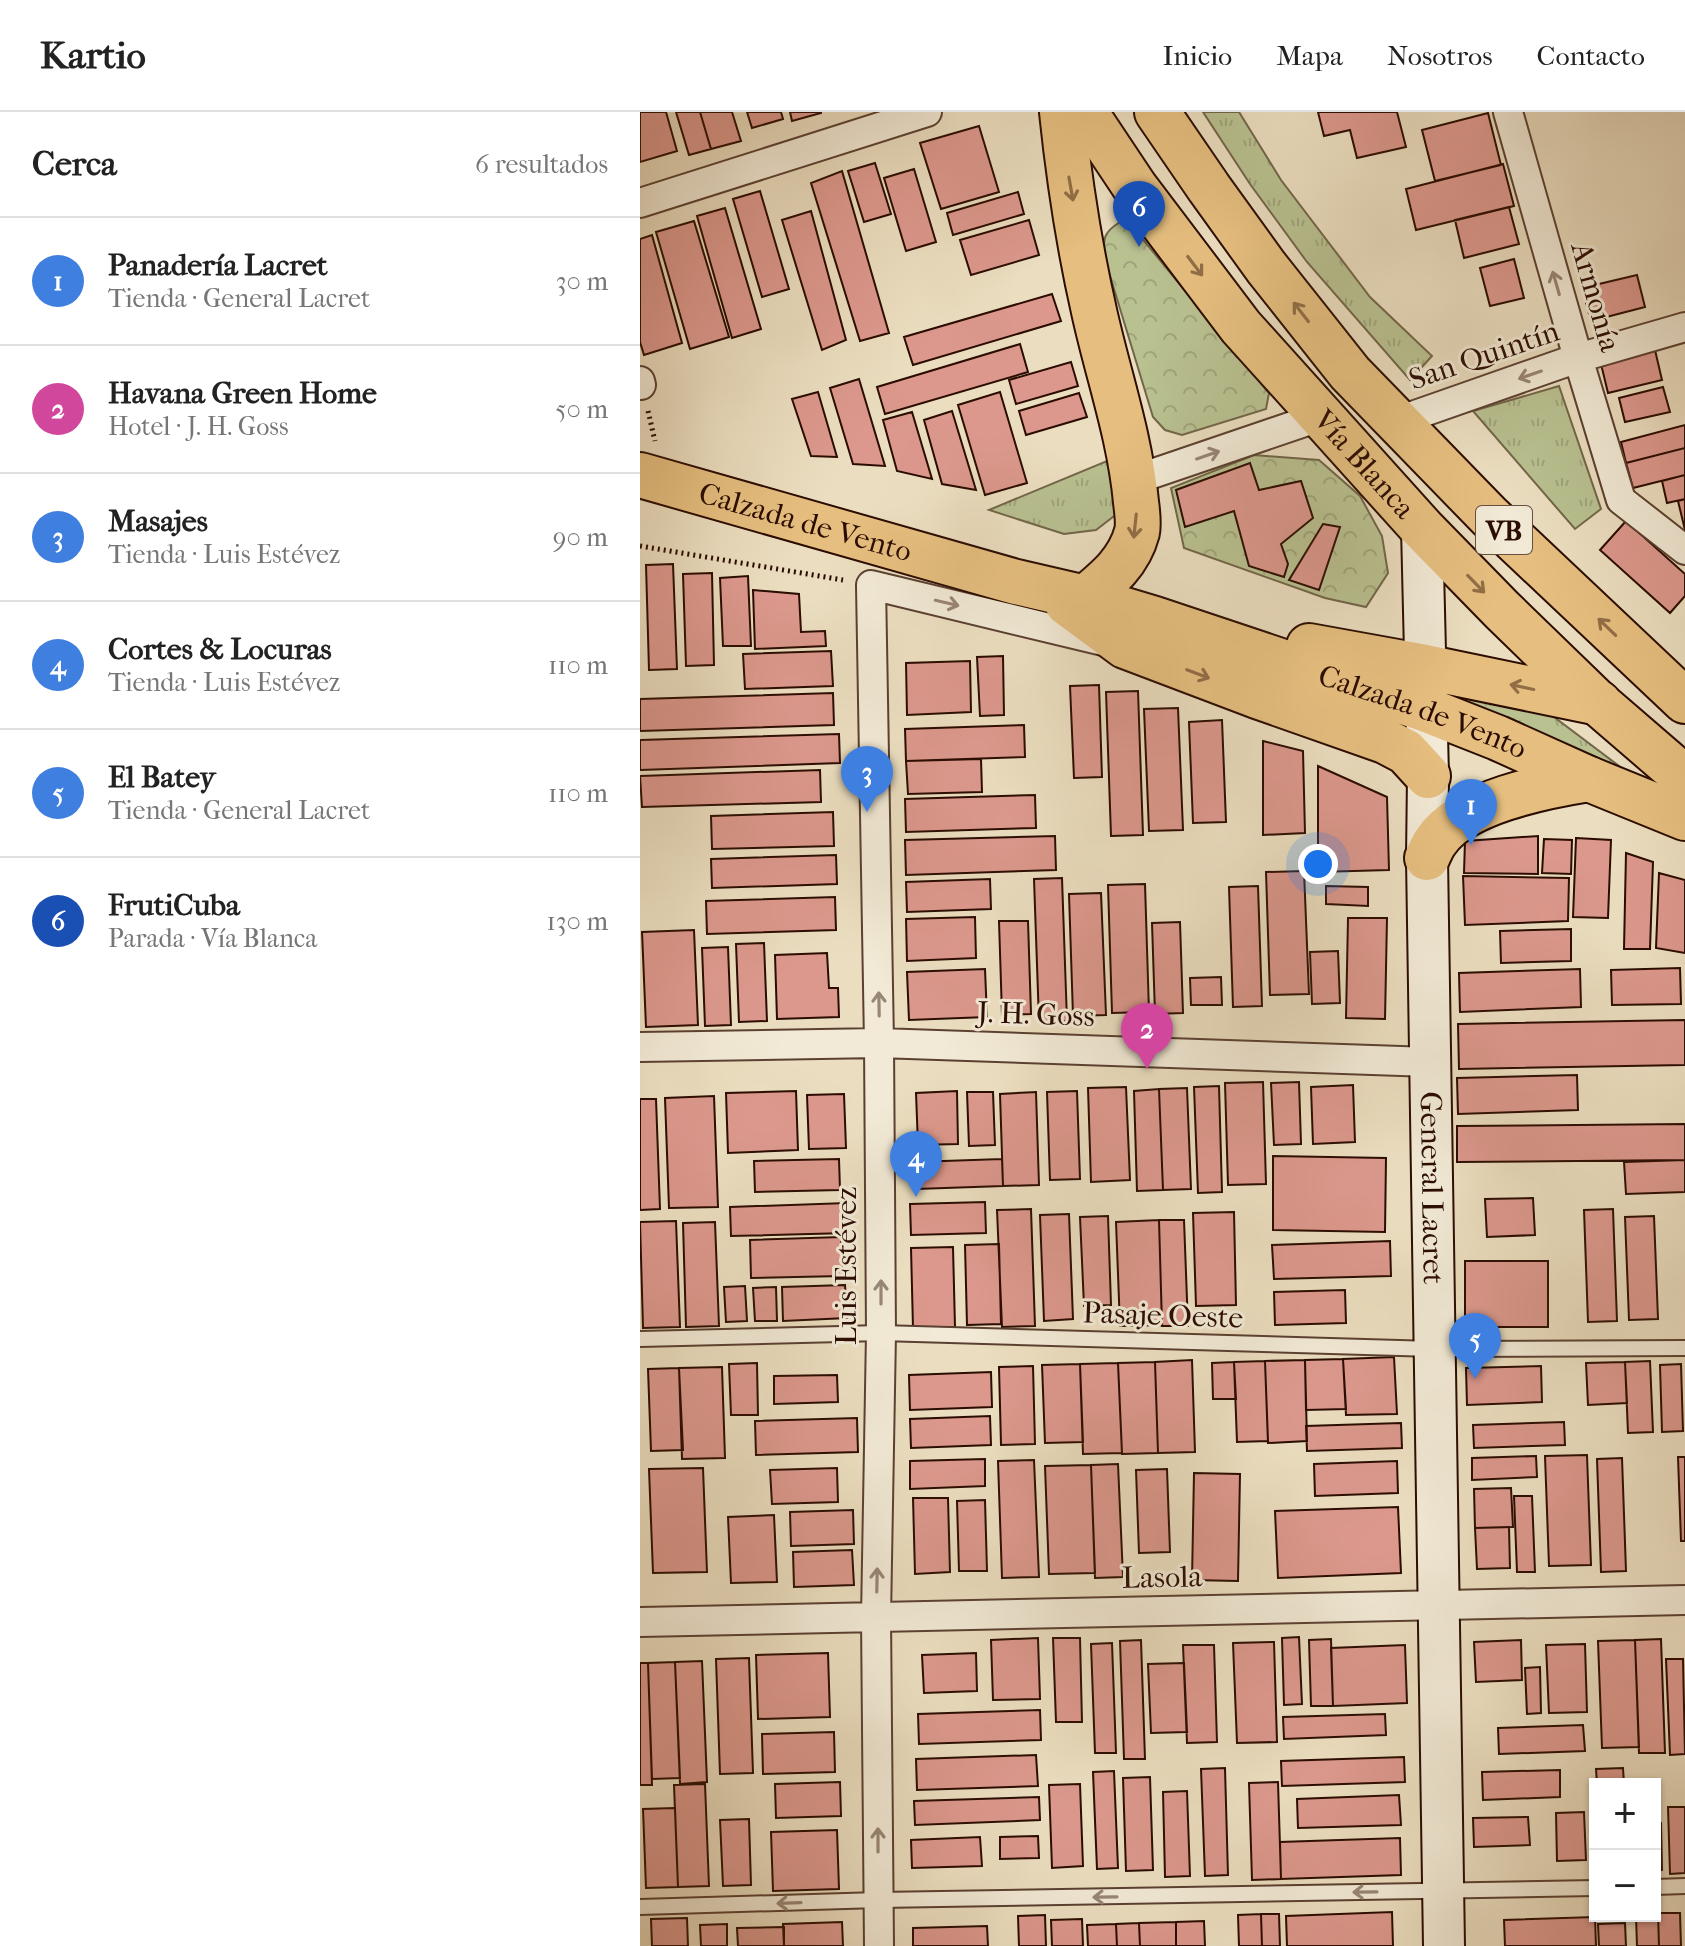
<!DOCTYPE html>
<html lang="es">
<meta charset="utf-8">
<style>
body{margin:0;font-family:"IM FELL French Canon",serif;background:#f6f6f6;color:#222}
.controls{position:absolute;right:24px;bottom:24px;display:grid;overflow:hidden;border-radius:0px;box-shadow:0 2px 6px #0004}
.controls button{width:72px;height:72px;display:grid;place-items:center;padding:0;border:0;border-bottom:2px solid #e0e0e0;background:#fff;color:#222;font:40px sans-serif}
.you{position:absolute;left:678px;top:752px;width:28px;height:28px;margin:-20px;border:6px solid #fff;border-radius:50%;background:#1a73e8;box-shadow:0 0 0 12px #1a73e833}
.badge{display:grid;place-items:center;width:52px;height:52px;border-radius:50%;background:#8f2418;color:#fff;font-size:26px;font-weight:700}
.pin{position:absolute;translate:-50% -66px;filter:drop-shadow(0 2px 4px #0008)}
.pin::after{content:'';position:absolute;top:42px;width:28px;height:24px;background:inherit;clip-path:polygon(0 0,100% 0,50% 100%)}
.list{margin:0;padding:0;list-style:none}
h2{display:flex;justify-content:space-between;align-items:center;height:104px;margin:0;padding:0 32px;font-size:34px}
h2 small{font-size:26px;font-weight:400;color:#767676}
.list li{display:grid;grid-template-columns:52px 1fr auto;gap:24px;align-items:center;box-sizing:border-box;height:128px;padding:0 32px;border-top:2px solid #e0e0e0}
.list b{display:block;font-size:30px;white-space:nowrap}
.list p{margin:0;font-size:26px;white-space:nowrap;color:#767676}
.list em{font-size:26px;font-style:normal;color:#767676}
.map{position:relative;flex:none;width:1045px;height:1834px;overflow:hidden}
header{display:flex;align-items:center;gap:48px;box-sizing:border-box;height:112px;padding:0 40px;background:#fff;border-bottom:2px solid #e0e0e0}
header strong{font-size:38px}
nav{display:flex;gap:44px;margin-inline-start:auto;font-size:28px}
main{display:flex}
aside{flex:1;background:#fff}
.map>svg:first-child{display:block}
</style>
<header>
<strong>Kartio</strong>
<nav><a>Inicio</a><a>Mapa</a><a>Nosotros</a><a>Contacto</a></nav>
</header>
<main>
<aside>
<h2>Cerca<small>6 resultados</small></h2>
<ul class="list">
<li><span class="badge" style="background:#3f7fe0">1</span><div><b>Panadería Lacret</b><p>Tienda · General Lacret</p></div><em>30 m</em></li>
<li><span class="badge" style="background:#d1479c">2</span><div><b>Havana Green Home</b><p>Hotel · J. H. Goss</p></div><em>50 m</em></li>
<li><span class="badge" style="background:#3f7fe0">3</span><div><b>Masajes</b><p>Tienda · Luis Estévez</p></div><em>90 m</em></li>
<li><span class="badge" style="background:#3f7fe0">4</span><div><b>Cortes &amp; Locuras</b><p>Tienda · Luis Estévez</p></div><em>110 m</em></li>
<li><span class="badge" style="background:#3f7fe0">5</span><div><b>El Batey</b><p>Tienda · General Lacret</p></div><em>110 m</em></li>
<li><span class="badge" style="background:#1a4fb4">6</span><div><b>FrutiCuba</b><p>Parada · Vía Blanca</p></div><em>130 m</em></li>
</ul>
</aside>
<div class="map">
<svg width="1045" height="1834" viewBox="0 0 1045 1834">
<defs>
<pattern id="grass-tufts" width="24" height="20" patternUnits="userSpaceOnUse" patternTransform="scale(2)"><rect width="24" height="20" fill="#b9c191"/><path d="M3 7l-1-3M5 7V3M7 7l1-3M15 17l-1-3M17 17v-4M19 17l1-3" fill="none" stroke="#9fa57b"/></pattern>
<pattern id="forest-crowns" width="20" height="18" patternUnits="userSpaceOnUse" patternTransform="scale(2)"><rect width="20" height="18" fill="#b9c191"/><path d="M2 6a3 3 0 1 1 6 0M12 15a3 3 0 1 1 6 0" fill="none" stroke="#9fa57b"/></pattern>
</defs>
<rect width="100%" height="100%" fill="#ebdec0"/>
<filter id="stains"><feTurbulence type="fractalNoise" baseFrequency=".0025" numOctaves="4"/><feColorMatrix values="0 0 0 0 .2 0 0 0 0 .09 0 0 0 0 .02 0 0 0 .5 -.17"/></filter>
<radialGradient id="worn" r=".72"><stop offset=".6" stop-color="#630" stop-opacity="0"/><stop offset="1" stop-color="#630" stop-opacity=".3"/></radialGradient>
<path fill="url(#grass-tufts)" stroke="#726649" stroke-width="2" d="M563 0H599L641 68 730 185 792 244 770 268 667 150 610 72Z
M919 274 961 397 935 417 833 299Z
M467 349 479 378 478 401 456 418 424 422 349 398Z
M813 579 906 599 995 666 815 592Z"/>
<path fill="url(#forest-crowns)" stroke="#726649" stroke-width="2" d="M480 110 491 113 629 281 626 297 542 323 525 318 513 305 464 144C463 126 464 120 480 110Z
M614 343 679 348 720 384 742 424 748 461 726 495 685 486 544 436 531 376Z"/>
<path fill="#dc988d" stroke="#2b0c01" stroke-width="2" d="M0 0H26L37 39 0 50Z
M36 0H60L71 37 49 43Z
M60 0H92L101 29 71 37Z
M107 0H141L143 7 112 16Z
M150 0H181V1L152 9Z
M678 0H757L766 35 717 46 710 18 684 24Z
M848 1 861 53 795 69 782 18Z
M339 14 359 80 301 97 280 31Z
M235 51 251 102 224 110 208 59Z
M863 52 874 94 776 118 766 77Z
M274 57 296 130 266 139 244 66Z
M202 59 249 221 220 229 171 71Z
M120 79 149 177 122 185 93 87Z
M378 80 384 102 313 123 307 101Z
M869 95 879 132 824 146 815 108Z
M85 96 121 217 92 226 57 104Z
M171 99 206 228 182 238 142 108Z
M389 108 399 143 331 163 320 128Z
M54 109 89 225 50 237 16 120Z
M12 123 42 231 4 243 0 230V127Z
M874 147 884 186 850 194 840 156Z
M997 163 1005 195 951 209 942 176Z
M412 182 421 209 273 253 264 225Z
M380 232 388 260 245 302 237 275Z
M1015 238 1022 268 968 281 961 252Z
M431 250 438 274 376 292 369 268Z
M219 267 245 354 213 352 190 276Z
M1023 275 1030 300 985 310 979 286Z
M178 280 197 345 171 344 152 287Z
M360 280 387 371 345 383 318 293Z
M439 281 447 305 386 323 379 299Z
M312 299 336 378 302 372 284 308Z
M272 300 292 367 257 359 243 308Z
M1045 313V336L986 351 981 330Z
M1045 336V363L993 376 986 351Z
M610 351 619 378 661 369 673 406 641 432 648 452 644 465 609 454 594 399 545 415 536 378Z
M1045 363V387L1027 391 1022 369Z
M1045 387V418L1038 389Z
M986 409 1045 462V484L1030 501 960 438Z
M683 412 700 415 679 478 649 468Z
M33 452 37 557 9 558 6 453Z
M72 461 74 553 46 554 43 462Z
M108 464 111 534H83L80 466Z
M113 478 159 482 161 520 185 519 186 534 115 537Z
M191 539 193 574 105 577 103 542Z
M363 544 364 603 340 604 337 545Z
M330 549 331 600 267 603 266 551Z
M459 573 462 665 434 666 430 574Z
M498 579 503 723 471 724 466 580Z
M193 581 194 613 0 619V587Z
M538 596 543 718 509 719 504 597Z
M582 608 586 710 553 711 549 610Z
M384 613 385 645 266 649 265 617Z
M199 622 200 651 0 658V628Z
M623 629 663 639 665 721 623 723Z
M341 647 342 680 268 682 266 649Z
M678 654 747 685 749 758 678 760Z
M180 658 181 690 2 695 0 664Z
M395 683 396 716 266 720 265 687Z
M193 700 194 734 72 737 71 704Z
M415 724 416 758 266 763 265 728Z
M898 724V762L824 761 825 729Z
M936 726 971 728 968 806 933 805Z
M904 727 932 728 931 762 902 761Z
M986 741 1013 750 1010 837H984Z
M196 743 197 772 72 776 71 747Z
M664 759 669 882 630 883 626 760Z
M1019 761 1045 768V841L1016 836Z
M823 764 929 766 928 809 825 813Z
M422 766 427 909 399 910 394 767Z
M350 767 351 797 267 800 266 770Z
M505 772 509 900 472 901 468 773Z
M618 774 622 894 593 895 589 775Z
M686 774 728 775V794L686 792Z
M461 781 466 903 433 904 429 782Z
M195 785 196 818 67 822 66 789Z
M335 805 336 846 267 849 266 807Z
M708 806H747L745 907 706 906Z
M359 809H388L391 902 362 903Z
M540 810 543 901 515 902 512 811Z
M931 817V849L861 851 860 819Z
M54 818 58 913 6 915 2 820Z
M124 831 127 909 99 910 96 832Z
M88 835 91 913 65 914 62 836Z
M698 839 700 891 672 892 670 840Z
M187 841 189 876H198L199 905 137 907 135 843Z
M1040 856 1041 892 972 893 971 858Z
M345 857 347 905 269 908 267 860Z
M940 857 941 895 820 900 819 861Z
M581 865 582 893H551L550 866Z
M1045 908V953L819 957 818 912Z
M937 963 938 998 818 1002 817 966Z
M623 970 626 1072 588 1073 585 971Z
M659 970 661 1032 634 1033 631 971Z
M713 973 715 1030 673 1032 671 975Z
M579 974 582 1080 558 1081 554 975Z
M486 975 490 1068 451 1070 448 976Z
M547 976 551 1077 523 1078 519 977Z
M519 977 523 1078 497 1079 494 979Z
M156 979 158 1038 88 1041 86 981Z
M317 979 318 1032 278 1033 276 981Z
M437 979 440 1067 410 1068 407 980Z
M327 980H353L355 1033 329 1034Z
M396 980 399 1073 363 1074 360 982Z
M204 982 206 1036 169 1037 167 983Z
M74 984 78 1095 29 1096 25 986Z
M0 987H16L20 1097 0 1098Z
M1045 1012V1048L817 1050V1014Z
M633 1044 746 1046 745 1120 633 1118Z
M199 1047 200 1078 115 1080 114 1049Z
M362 1047 363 1074 276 1077 275 1050Z
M1045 1048V1080L986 1082 984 1050Z
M893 1086 895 1123 847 1125 845 1087Z
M345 1090 346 1121 271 1123 270 1092Z
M207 1091 208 1121 91 1124 90 1095Z
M391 1097 395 1214 362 1215 357 1098Z
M973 1097 977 1209 948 1210 944 1098Z
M594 1100 596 1193 556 1194 553 1101Z
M429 1102 433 1207 404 1209 400 1103Z
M468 1104 471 1193 444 1194 440 1105Z
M1014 1104 1018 1207 989 1208 985 1105Z
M519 1108 522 1213 480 1214 476 1110Z
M519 1108H544L548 1214H522Z
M36 1109 40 1215 3 1216 0 1110Z
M75 1110 79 1214 46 1215 43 1111Z
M201 1125 202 1164 111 1166 110 1128Z
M750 1129 751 1164 634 1167 632 1133Z
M359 1132 361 1212 327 1213 325 1133Z
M313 1135 315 1215 273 1216 271 1136Z
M825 1149H908V1215H825Z
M205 1173 207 1206 143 1209 142 1175Z
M105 1174 107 1209 86 1210 84 1175Z
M136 1175 137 1209H115L113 1176Z
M705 1178 706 1211 635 1213 634 1180Z
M754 1245 757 1302 706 1303 703 1247Z
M703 1247 706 1297 666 1298 665 1248Z
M552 1248 555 1340 518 1341 515 1250Z
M665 1248 667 1329 628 1331 625 1249Z
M625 1249 628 1329 597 1330 594 1250Z
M1010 1249 1013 1320 988 1321 985 1250Z
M515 1250 518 1341 482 1342 478 1251Z
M594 1250 596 1287H573L572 1251Z
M985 1250 987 1291 948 1293 946 1251Z
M117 1251 118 1303H91L89 1252Z
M478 1251 482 1341 443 1342 440 1252Z
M440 1252 443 1330 405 1331 402 1253Z
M1041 1252 1043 1319 1022 1320 1020 1253Z
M393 1254 395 1332 361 1333 359 1255Z
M901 1254 902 1290 827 1293 826 1256Z
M82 1255 85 1346 42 1347 39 1256Z
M39 1256 43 1338 11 1339 8 1257Z
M351 1260 352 1295 270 1298 269 1263Z
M197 1263 198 1290 134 1292V1264Z
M350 1304 351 1333 271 1336 270 1307Z
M217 1306 218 1340 116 1343 115 1309Z
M924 1310 925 1333 834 1336 833 1313Z
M761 1311 762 1336 667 1339 666 1314Z
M947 1343 951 1453 909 1454 905 1344Z
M896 1344 897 1365 832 1368V1346Z
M1038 1345H1045V1429H1041Z
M982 1346 986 1459 961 1460 957 1347Z
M345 1347V1374L270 1377V1349Z
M394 1348 399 1465 362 1466 358 1349Z
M757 1349 758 1381 675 1384 674 1352Z
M478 1352 483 1465 455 1466 451 1353Z
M451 1353 455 1461 409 1462 405 1354Z
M63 1356 67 1460 13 1461 9 1357Z
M197 1356 198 1390 132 1392 130 1358Z
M527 1357 530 1440 499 1441 496 1358Z
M554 1361 600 1362 598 1469 552 1468Z
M871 1376 873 1415 835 1416 834 1377Z
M874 1384H892L895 1460H877Z
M273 1386H308L310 1460 275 1462Z
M345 1388 347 1459H319L317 1389Z
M758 1395 761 1461 638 1466 635 1399Z
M213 1398 214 1432 151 1434 150 1400Z
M134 1403 137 1470 91 1471 88 1405Z
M869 1415 870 1456 837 1457 835 1416Z
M212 1438 214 1473 154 1475 153 1440Z
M659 1525 662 1592 644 1593 642 1526Z
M398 1526 400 1587 353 1588 351 1528Z
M413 1526H440L442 1610H416Z
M691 1527 693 1594H671L669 1528Z
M1021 1527 1025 1641H999L995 1528Z
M501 1528 505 1647H484L480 1529Z
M881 1528 882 1568 836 1570 834 1530Z
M995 1528 999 1635 962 1636 958 1529Z
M634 1530 637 1630 597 1631 593 1531Z
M472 1531 476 1641H455L451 1532Z
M945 1532 947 1600 909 1601 906 1533Z
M543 1533H574L577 1630 547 1631Z
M765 1533 767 1591 693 1594 691 1536Z
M188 1541 190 1605 118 1607 116 1543Z
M336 1541 337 1579 284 1581 282 1543Z
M109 1546 113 1661 80 1662 76 1547Z
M1026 1547H1043L1045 1642 1030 1643Z
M62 1549 67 1670 40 1672 35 1550Z
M35 1550 40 1666 12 1667 8 1551Z
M0 1551H8L12 1673H0Z
M544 1551 547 1620 511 1621 508 1552Z
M900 1555 901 1601 887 1602 885 1556Z
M400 1598 401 1628 279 1632 278 1602Z
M745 1602 746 1623 644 1627 643 1605Z
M943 1613 945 1639 859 1642 858 1616Z
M194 1620 195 1660 123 1662 122 1622Z
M396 1643 398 1674 277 1678 276 1647Z
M764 1645 765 1670 642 1674 641 1649Z
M585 1656 588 1763 565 1764 561 1657Z
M983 1656 984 1672H957L956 1657Z
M920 1658V1685L843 1688 842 1660Z
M474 1659 478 1756 457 1757 453 1660Z
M510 1665 513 1758 486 1759 483 1666Z
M200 1670 201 1704 136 1706 135 1672Z
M638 1670 641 1767 612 1768 609 1671Z
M65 1672 69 1774 38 1775 34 1673Z
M440 1672 443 1754 412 1756 409 1673Z
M547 1679 550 1764 525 1765 523 1680Z
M759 1683 761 1713 658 1716 657 1687Z
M399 1685 400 1708 275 1713 274 1689Z
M1028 1695H1045V1761L1030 1762Z
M35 1696 38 1775 6 1776 3 1697Z
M944 1700 946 1748 917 1749 916 1701Z
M888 1705 890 1733 834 1735 833 1706Z
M109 1707 111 1773 83 1774 80 1708Z
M1015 1711H1021L1022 1758 1015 1759Z
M197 1718 199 1777 133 1779 131 1720Z
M398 1724 399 1746 360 1747V1725Z
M340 1725 342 1754 272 1756 271 1728Z
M760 1726 761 1763 641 1767 640 1730Z
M752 1800 753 1834H647L646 1804Z
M1018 1801 1019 1834H997L996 1804H1015V1802Z
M1018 1801H1040L1041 1834H1019Z
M621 1802 622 1834H599L598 1803Z
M621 1802H639L640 1834H622Z
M405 1803 406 1834H379L378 1804Z
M955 1805 956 1834H865L864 1808Z
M47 1806 48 1834H12L11 1807Z
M442 1807 443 1834H412L411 1808Z
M564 1809 565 1834H536V1810Z
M202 1810 203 1834H144L143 1812Z
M536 1810V1834H500L499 1811Z
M499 1811 500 1834H477L476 1812Z
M985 1811 986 1834H959L958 1812Z
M87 1812V1834H61L60 1813Z
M476 1812 477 1834H448L447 1813Z
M347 1814 348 1834H273V1816Z
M144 1815V1834H98L97 1816Z"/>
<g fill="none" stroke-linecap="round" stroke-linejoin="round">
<defs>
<path id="service" d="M0 1227 241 1221 794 1237 1045 1236
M1015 1775 1045 1774
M0 1795 239 1788 955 1776"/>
<path id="minor" d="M868 0 938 246 981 388 1045 438
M0 91 287 0
M0 269 1 273
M758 309 938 246 1045 215
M494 368 682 304
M0 935 239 931 790 950
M0 1510 1045 1488
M239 1834 236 1506 241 1221 239 931 231 473 467 530"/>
<g id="secondary">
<path id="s1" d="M782 416 788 664 787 746 804 1834"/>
</g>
<g id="primary">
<path d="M422 0C429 67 439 133 454 199 468 263 490 324 496 390 497 399 499 411 497 420 489 450 468 467 445 486"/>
<path id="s2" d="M445 0 495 75 601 215 782 416 862 498 958 591 1045 666"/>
<path d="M517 0 569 76 626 155 710 261 849 404 1045 589"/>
<path id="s3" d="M0 363 376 470 445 486 515 507 787 598 858 626 949 667 1045 706"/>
<path d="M427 491 485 534 617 584 745 629 766 640 788 664"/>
<path d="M669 534 785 555 959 591"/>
<path d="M787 746C790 740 792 734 796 729 822 690 905 674 949 667"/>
</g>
</defs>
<use href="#service" stroke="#5b4031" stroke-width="18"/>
<use href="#minor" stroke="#5b4031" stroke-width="32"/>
<use href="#secondary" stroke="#2b0c01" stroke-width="44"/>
<use href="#primary" stroke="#2b0c01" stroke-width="48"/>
<path stroke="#2b0c01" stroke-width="5" stroke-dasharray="2 4" stroke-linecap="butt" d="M8 299 15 329
M0 434 203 468"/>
<use href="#service" stroke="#f2ead6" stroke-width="14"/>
<use href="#minor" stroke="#f2ead6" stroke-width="28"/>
<use href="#secondary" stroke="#f2ead6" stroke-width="40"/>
<use href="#primary" stroke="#e6bf80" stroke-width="44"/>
</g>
<defs><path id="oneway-shaft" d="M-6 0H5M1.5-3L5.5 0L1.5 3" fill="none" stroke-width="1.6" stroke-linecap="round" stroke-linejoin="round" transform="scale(2)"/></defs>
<g stroke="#926e47">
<use href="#oneway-shaft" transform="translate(431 77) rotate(80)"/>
<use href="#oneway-shaft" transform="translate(555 154) rotate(53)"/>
<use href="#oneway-shaft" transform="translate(661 200) rotate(-128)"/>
<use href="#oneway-shaft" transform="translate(495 414) rotate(96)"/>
<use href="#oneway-shaft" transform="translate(836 472) rotate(46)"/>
<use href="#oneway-shaft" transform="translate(967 515) rotate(-136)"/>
<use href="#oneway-shaft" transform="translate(558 562) rotate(21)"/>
<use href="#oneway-shaft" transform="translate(882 575) rotate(-168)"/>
</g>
<g stroke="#988676">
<use href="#oneway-shaft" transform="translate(916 171) rotate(-106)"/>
<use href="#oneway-shaft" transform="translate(890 263) rotate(161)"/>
<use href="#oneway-shaft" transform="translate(568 343) rotate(-19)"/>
<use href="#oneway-shaft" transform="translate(307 491) rotate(13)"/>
<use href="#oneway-shaft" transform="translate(239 892) rotate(-91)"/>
<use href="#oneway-shaft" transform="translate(241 1180) rotate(-90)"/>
<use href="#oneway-shaft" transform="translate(237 1468) rotate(-89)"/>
<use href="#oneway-shaft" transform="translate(238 1728) rotate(-90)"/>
<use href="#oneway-shaft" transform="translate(725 1780) rotate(179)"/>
<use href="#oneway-shaft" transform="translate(465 1785) rotate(179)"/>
<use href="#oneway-shaft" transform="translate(149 1791) rotate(178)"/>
</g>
<g text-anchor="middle" stroke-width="6" stroke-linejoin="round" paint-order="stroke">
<rect fill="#f2ead6" stroke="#674f41" stroke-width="2" x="836" y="394" width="56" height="48" rx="6"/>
<g font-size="28" font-weight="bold" fill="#2b0c01">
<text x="864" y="428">VB</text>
</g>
<g font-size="30" fill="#2b0c01" stroke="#f2ead6">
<text transform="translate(956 185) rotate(74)" y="10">Armonía</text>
<text transform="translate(844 243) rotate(-19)" y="10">San Quintín</text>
<text dy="10" stroke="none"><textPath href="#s2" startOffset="450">Vía Blanca</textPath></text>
<text dy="10" stroke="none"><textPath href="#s3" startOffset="172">Calzada de Vento</textPath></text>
<text dy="10" stroke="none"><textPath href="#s3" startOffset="818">Calzada de Vento</textPath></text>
<text transform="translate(396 902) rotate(2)" y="10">J. H. Goss</text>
<text dy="10" stroke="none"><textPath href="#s1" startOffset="660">General Lacret</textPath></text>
<text transform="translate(206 1154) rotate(-90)" y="10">Luis Estévez</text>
<text transform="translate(523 1203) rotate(2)" y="10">Pasaje Oeste</text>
<text transform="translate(522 1465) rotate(-1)" y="10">Lasola</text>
</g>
</g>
<rect width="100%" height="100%" filter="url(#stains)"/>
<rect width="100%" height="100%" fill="url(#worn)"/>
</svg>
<div class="controls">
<button>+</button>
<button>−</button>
</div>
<div class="you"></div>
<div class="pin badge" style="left:831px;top:733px;background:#3f7fe0">1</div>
<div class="pin badge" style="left:507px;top:957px;background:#d1479c">2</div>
<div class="pin badge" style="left:227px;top:700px;background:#3f7fe0">3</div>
<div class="pin badge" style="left:276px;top:1085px;background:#3f7fe0">4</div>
<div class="pin badge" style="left:835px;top:1267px;background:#3f7fe0">5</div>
<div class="pin badge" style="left:499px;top:135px;background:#1a4fb4">6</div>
</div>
</main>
